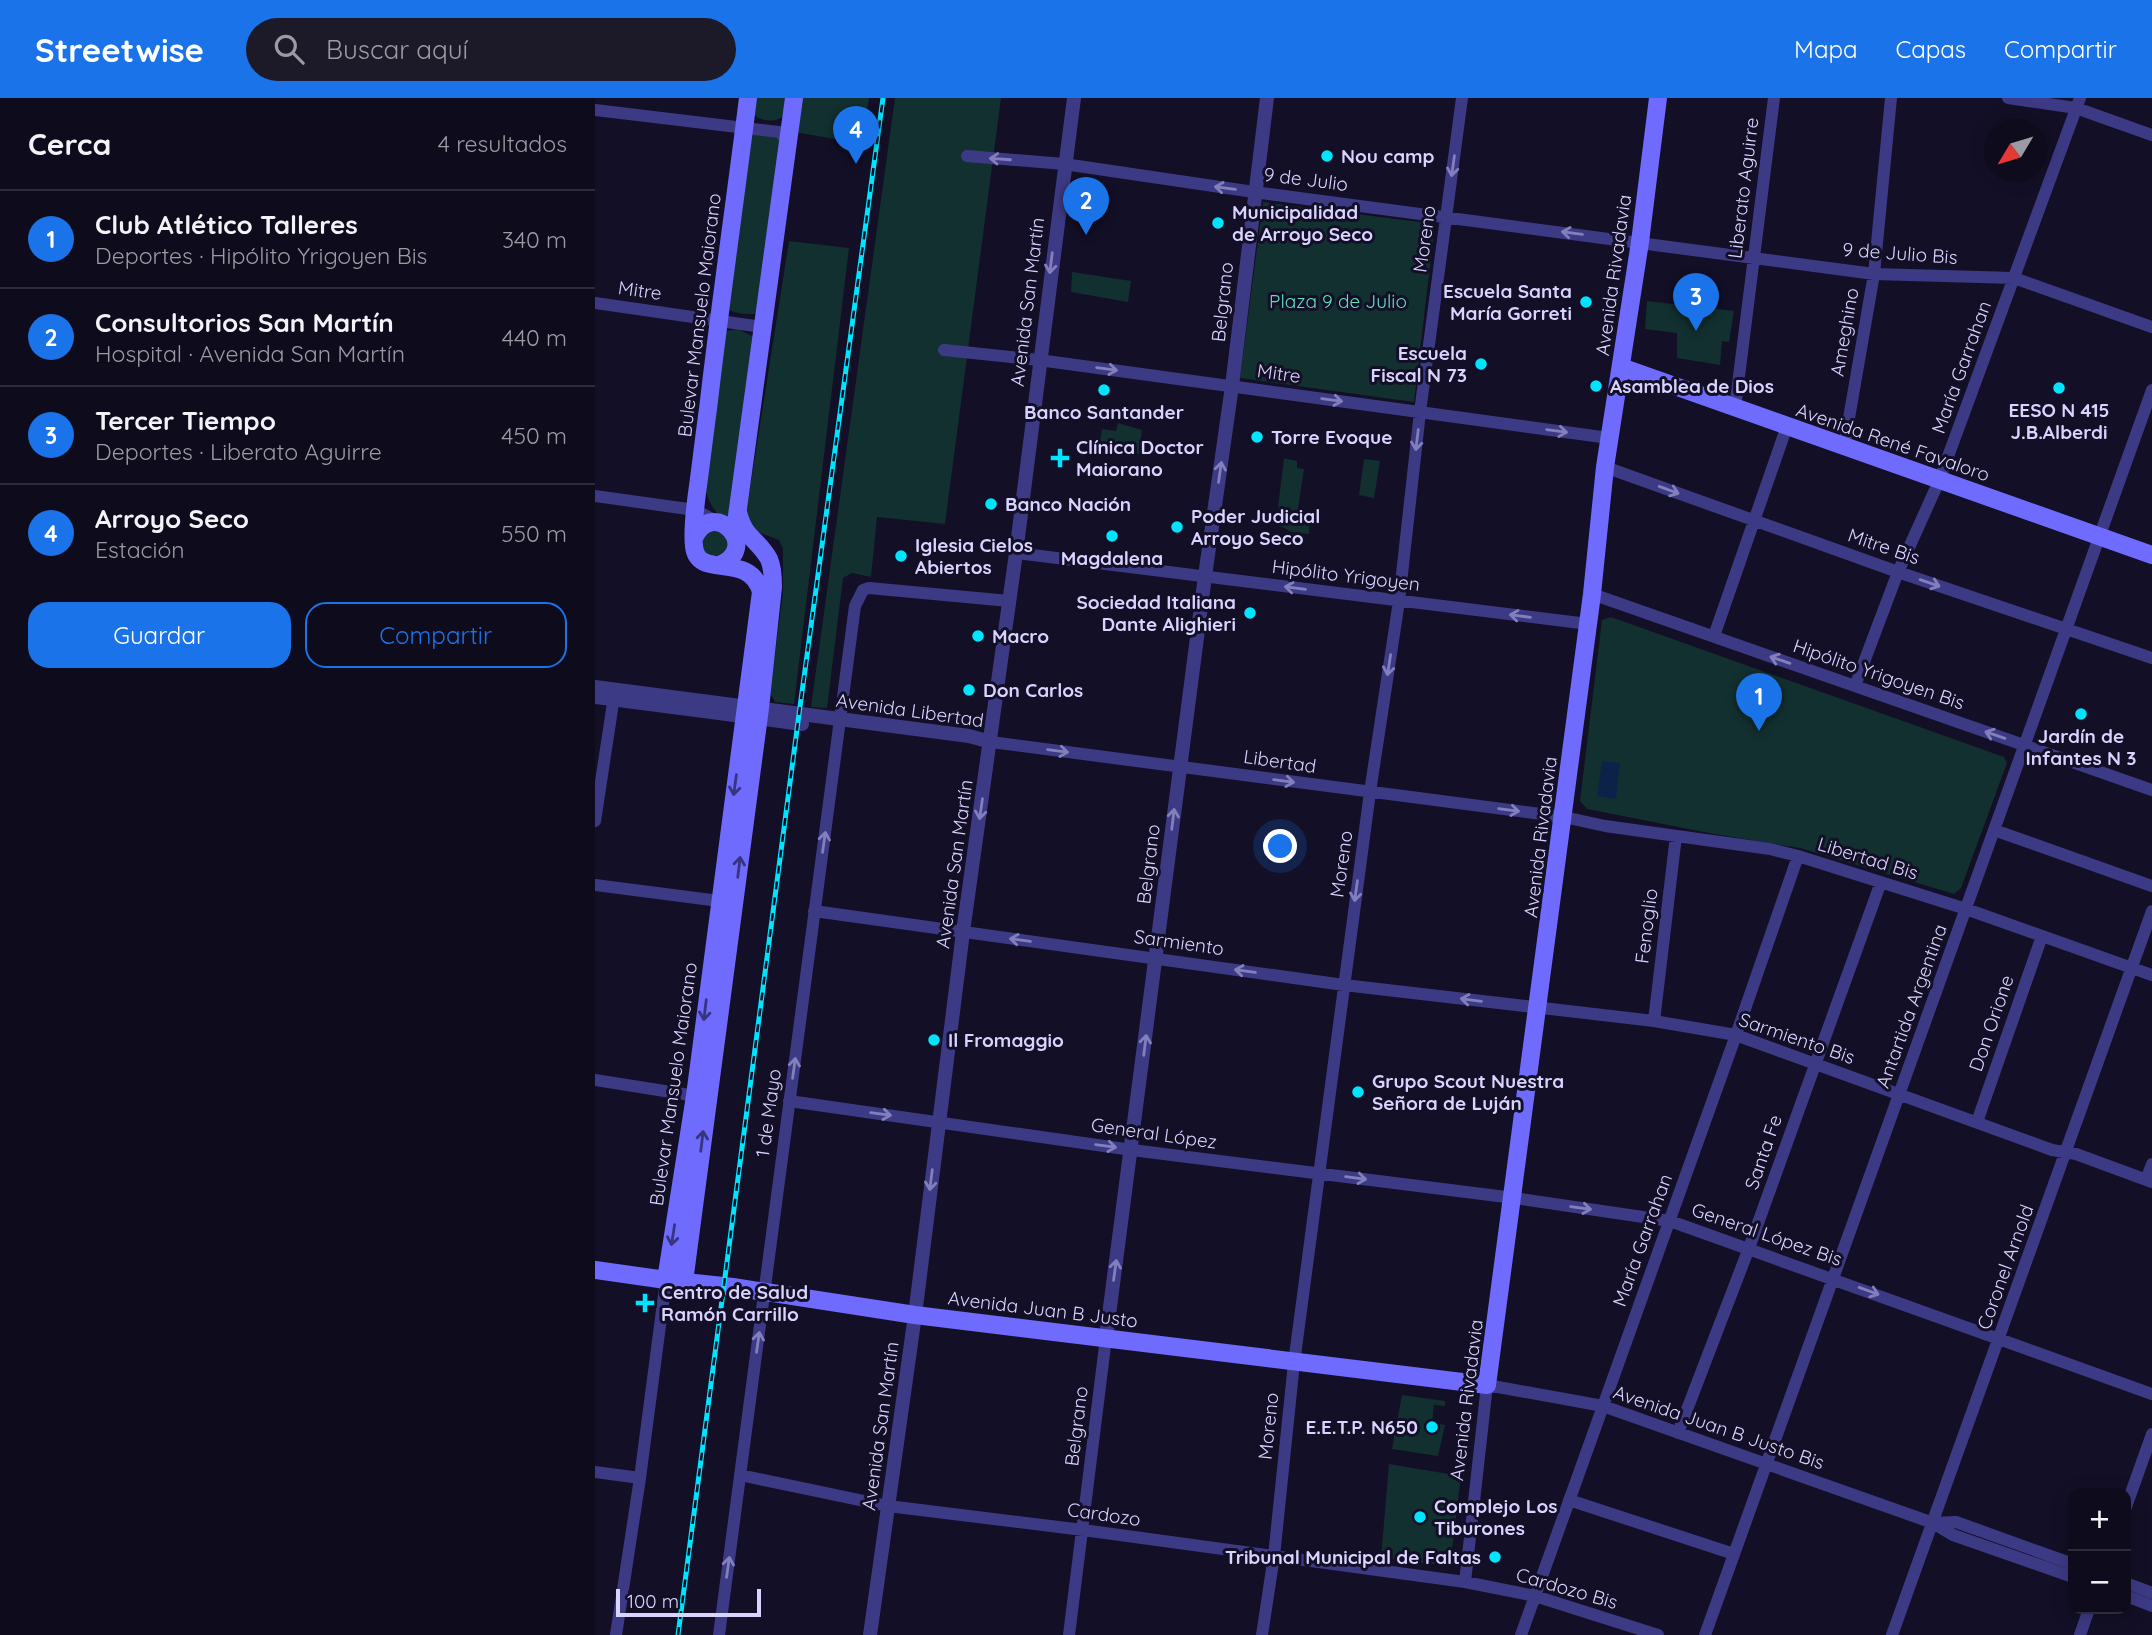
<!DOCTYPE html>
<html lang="es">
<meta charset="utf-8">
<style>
body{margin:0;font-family:Quicksand,sans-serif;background:#1c1929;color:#f1f3f6}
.controls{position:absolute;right:21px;bottom:21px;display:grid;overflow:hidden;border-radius:14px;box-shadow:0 4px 18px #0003}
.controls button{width:63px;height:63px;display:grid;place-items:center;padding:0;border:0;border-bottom:2px solid #2e2b3b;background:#0e0b1c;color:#f1f3f6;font:35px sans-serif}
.compass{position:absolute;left:1389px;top:21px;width:63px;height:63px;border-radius:50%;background:#0e0b1c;box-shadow:0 4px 18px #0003;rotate:232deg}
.scale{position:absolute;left:21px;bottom:18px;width:145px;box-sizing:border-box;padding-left:7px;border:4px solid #d9d4ff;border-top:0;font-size:19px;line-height:24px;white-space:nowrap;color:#d9d4ff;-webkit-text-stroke:5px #130f26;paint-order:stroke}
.you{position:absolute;left:686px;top:749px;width:24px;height:24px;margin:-18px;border:5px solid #fff;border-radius:50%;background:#1a73e8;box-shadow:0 0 0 10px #1a73e833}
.badge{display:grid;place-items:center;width:46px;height:46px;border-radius:50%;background:#1a73e8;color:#fff;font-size:23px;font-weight:700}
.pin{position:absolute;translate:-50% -58px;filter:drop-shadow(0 2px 4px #0008)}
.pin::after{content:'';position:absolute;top:37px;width:24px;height:21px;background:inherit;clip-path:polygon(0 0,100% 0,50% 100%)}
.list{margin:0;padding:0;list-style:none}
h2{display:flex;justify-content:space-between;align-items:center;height:91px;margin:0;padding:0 28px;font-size:30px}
h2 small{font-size:23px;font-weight:400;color:#9b9ba3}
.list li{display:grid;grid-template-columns:46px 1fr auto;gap:21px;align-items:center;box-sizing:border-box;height:98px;padding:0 28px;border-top:2px solid #2e2b3b}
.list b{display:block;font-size:26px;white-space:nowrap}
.list p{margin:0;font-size:23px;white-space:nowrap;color:#9b9ba3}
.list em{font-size:23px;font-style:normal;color:#9b9ba3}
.actions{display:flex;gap:14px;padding:21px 28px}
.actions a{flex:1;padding:16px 0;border:2px solid #1a73e8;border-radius:21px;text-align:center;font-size:24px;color:#1a73e8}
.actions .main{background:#1a73e8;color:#fff}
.icon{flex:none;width:38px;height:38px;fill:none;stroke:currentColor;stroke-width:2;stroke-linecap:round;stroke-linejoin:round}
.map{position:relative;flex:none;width:1557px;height:1537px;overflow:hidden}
header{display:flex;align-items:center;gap:42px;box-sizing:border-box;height:98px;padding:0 35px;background:#1a73e8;color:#fff}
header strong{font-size:33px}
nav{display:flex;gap:38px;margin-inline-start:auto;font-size:24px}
.search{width:490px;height:63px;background:#1c1929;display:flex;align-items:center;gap:18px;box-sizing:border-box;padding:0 24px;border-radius:38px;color:#9b9ba3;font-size:26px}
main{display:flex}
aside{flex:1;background:#0e0b1c}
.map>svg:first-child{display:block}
</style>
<header>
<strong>Streetwise</strong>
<div class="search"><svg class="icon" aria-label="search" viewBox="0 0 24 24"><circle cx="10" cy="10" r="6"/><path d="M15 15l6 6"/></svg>Buscar aquí</div>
<nav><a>Mapa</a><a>Capas</a><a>Compartir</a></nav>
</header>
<main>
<aside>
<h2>Cerca<small>4 resultados</small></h2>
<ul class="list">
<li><span class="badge">1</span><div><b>Club Atlético Talleres</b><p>Deportes · Hipólito Yrigoyen Bis</p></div><em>340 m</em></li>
<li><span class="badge">2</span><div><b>Consultorios San Martín</b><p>Hospital · Avenida San Martín</p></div><em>440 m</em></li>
<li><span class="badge">3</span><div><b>Tercer Tiempo</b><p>Deportes · Liberato Aguirre</p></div><em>450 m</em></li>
<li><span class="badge">4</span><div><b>Arroyo Seco</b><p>Estación</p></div><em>550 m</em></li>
</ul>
<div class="actions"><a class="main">Guardar</a><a>Compartir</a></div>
</aside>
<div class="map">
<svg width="1557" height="1537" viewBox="0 0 1557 1537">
<rect width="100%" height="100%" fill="#130f26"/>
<path fill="#12302f" d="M157 0H194L187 19C178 25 167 23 159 17Z
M204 0H274L268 40 246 42 199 34Z
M300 0H406L350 426 282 419 276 479 257 475 248 480 232 610 216 609Z
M162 36 183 40 186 44 164 215C155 217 140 216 133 211L156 37Z
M668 104 840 126 819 304 645 280Z
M194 143 254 150 199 606 180 604 175 595 188 494V451L184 442 163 434 151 416Z
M477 174 536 183 533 204 476 194Z
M1052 203 1139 213 1134 244 1127 243 1125 267 1082 260V235L1050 231Z
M143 231 159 239 138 415 133 419 124 418C115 407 111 397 109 383L130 233Z
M523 325 547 332 544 356 504 349 507 331 521 333Z
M689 360 702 363V370L709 371 702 417 715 418 714 436 697 434 681 426Z
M769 361 785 363 779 400 764 397Z
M115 432H124L134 442 129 459H111L105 442Z
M1016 519 1409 659 1412 665 1366 790 1359 796 1205 750 1119 736 992 711 985 703 1007 522Z
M807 1297 850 1303V1308L839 1307 837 1325 850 1327 843 1358 797 1351Z
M794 1366 866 1378 855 1468 786 1460Z"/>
<path fill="#0c2248" d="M1007 663 1025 665 1021 701 1002 698Z"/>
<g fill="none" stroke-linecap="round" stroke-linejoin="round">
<path stroke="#3d3a85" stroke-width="12" d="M1413 0 1481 10 1557 37
M0 12 184 34 193 42
M372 58 469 66 659 94 1279 176 1419 180 1557 229
M0 205 167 229
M349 252 444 262 1014 340
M1140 310 1179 0
M1249 349 1279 176 1296 0
M1010 369 1303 474 1557 560
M0 398 100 412 125 425
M421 455 993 526
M997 496 1557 692
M1119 538 1192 328
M1260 588 1303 474 1344 383 1485 0
M396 644 969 719 1010 728 1175 751 1203 758 1371 811 1557 877
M0 723 20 592
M1399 732 1557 788
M0 787 132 804
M219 813 749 887 1059 923 1141 937 1457 1052 1481 1056 1557 1084
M1059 923 1081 738
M0 982 107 999
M194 1003 537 1052 919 1100 1075 1123 1557 1296
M1382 1024 1447 838
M1551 1082 1557 1066
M1083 1335 1154 1150 1286 784
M0 1374 45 1380
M145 1377 293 1408 488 1432 870 1484 940 1498 1063 1537
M974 1402 1139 1456
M1531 1409 1557 1336
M1338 1425 1361 1424 1478 1466
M870 1484 892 1287 1008 1308 1338 1425 1358 1437 1478 1479
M1531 1485 1557 1495
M1531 1498 1557 1508
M21 1537 45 1380 71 1182
M124 1537 260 508 268 492 274 490 414 503
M474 1537 511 1240
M667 1537 679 1458 699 1265 775 694 804 503 825 314 867 0
M926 1537 1141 937 1203 758
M1110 1537 1557 292
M1297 1537 1557 813
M1485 1537 1494 1511"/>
<path stroke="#3d3a85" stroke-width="14" d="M0 589 374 638 396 644
M0 599 207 626
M511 1240 610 478 637 288 672 0
M275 1537 320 1217 368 834 421 455 479 0"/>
<path stroke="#6f6bff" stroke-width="18" d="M1026 269 1557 457
M141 425 199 0
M99 440C117 399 167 448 125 467
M0 1172 71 1182 138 1189 320 1217 892 1287 997 496 1010 369 1045 144 1063 0
M71 1182 100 998 166 494C155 452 102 483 99 448 97 431 100 412 102 395 106 367 109 339 113 311 125 207 140 104 153 0
M89 1184 165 610 178 489C178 480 178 470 174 461 163 441 149 440 143 414"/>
<defs>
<path id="rail" d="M83 1537 204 616 288 0"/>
</defs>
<use href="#rail" stroke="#00e5ff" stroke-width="5"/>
<use href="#rail" stroke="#130f26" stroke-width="2.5" stroke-dasharray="8" stroke-linecap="butt"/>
</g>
<defs><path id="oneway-shaft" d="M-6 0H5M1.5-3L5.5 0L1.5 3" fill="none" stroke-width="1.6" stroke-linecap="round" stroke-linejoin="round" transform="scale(1.75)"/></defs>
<g stroke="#837fbc">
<use href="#oneway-shaft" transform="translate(405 61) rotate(-176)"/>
<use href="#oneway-shaft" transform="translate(858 68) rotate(98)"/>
<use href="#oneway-shaft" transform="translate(630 90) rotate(-172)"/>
<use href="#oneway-shaft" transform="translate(977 135) rotate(-172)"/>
<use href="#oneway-shaft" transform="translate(456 165) rotate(97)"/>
<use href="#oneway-shaft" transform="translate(512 271) rotate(8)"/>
<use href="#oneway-shaft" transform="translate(737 302) rotate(8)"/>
<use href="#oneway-shaft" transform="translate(962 333) rotate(8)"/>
<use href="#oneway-shaft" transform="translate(822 342) rotate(97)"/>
<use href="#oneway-shaft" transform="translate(625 374) rotate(-82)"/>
<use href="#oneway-shaft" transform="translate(1074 392) rotate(20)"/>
<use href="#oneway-shaft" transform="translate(1335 485) rotate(19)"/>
<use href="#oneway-shaft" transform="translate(700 490) rotate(-173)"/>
<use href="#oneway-shaft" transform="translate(925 518) rotate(-173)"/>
<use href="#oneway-shaft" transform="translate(1185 562) rotate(-161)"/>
<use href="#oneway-shaft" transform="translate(794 567) rotate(99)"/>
<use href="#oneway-shaft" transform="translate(1400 637) rotate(-161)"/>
<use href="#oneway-shaft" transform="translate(463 653) rotate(8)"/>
<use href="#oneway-shaft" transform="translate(689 683) rotate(8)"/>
<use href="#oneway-shaft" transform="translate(386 711) rotate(98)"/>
<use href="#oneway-shaft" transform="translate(914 712) rotate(8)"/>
<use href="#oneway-shaft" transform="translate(578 721) rotate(-83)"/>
<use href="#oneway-shaft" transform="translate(229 744) rotate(-82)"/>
<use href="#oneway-shaft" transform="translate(761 793) rotate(98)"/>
<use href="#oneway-shaft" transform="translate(425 842) rotate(-172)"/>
<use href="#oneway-shaft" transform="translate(650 873) rotate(-172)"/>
<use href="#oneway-shaft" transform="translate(876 902) rotate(-173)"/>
<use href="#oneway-shaft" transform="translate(550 947) rotate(-83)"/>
<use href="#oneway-shaft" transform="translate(199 970) rotate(-82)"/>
<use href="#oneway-shaft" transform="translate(286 1016) rotate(8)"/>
<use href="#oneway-shaft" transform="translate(511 1048) rotate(8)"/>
<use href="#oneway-shaft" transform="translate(761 1080) rotate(7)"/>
<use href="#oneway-shaft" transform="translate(336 1082) rotate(97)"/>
<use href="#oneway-shaft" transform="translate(986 1110) rotate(8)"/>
<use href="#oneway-shaft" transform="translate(520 1172) rotate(-82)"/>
<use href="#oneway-shaft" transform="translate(1274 1193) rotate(20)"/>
<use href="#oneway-shaft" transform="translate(163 1244) rotate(-82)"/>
<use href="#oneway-shaft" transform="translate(133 1469) rotate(-82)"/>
</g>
<g stroke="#38347d">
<use href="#oneway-shaft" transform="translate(140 687) rotate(98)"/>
<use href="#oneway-shaft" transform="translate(144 769) rotate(-83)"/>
<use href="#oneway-shaft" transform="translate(110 912) rotate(97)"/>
<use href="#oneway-shaft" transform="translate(107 1043) rotate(-83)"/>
<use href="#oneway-shaft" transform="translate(78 1137) rotate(99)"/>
</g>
<g fill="#00e5ff" stroke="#130f26" stroke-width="2.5">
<circle cx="732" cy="58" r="7"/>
<circle cx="623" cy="125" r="7"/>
<circle cx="991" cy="204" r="7"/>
<circle cx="886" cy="266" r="7"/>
<circle cx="1001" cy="288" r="7"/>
<circle cx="1464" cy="290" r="7"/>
<circle cx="509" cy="292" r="7"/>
<circle cx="662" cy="339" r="7"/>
<path d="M461.5 349.5h7v7h7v7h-7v7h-7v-7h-7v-7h7z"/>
<circle cx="396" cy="406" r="7"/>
<circle cx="582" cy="429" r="7"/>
<circle cx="517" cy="438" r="7"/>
<circle cx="306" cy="458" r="7"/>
<circle cx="655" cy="515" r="7"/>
<circle cx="383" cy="538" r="7"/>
<circle cx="374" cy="592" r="7"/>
<circle cx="1486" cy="616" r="7"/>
<circle cx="339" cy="942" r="7"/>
<circle cx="763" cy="994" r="7"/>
<path d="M46.5 1194.5h7v7h7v7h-7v7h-7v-7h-7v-7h7z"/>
<circle cx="837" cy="1329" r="7"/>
<circle cx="825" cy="1419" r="7"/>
<circle cx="900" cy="1459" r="7"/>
</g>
<g text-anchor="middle" stroke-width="6" stroke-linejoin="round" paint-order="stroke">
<g font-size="19" font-weight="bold" fill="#d9d4ff" stroke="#130f26" text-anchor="start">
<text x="746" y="65">Nou camp</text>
<text x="637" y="121">Municipalidad<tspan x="637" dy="22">de Arroyo Seco</tspan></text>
<text x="977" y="200" text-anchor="end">Escuela Santa<tspan x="977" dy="22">María Gorreti</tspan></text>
<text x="872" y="262" text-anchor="end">Escuela<tspan x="872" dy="22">Fiscal N 73</tspan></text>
<text x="1015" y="295">Asamblea de Dios</text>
<text x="1464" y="319" text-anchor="middle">EESO N 415<tspan x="1464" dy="22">J.B.Alberdi</tspan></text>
<text x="509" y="321" text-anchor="middle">Banco Santander</text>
<text x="676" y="346">Torre Evoque</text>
<text x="481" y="356">Clínica Doctor<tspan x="481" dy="22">Maiorano</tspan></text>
<text x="410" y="413">Banco Nación</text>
<text x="596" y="425">Poder Judicial<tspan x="596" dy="22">Arroyo Seco</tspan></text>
<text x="320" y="454">Iglesia Cielos<tspan x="320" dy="22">Abiertos</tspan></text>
<text x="517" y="467" text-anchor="middle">Magdalena</text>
<text x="641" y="511" text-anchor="end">Sociedad Italiana<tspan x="641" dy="22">Dante Alighieri</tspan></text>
<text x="397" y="545">Macro</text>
<text x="388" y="599">Don Carlos</text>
<text x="1486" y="645" text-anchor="middle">Jardín de<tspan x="1486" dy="22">Infantes N 3</tspan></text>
<text x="353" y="949">Il Fromaggio</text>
<text x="777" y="990">Grupo Scout Nuestra<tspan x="777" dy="22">Señora de Luján</tspan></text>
<text x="66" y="1201">Centro de Salud<tspan x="66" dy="22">Ramón Carrillo</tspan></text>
<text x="823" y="1336" text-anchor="end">E.E.T.P. N650</text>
<text x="839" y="1415">Complejo Los<tspan x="839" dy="22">Tiburones</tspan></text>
<text x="886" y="1466" text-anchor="end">Tribunal Municipal de Faltas</text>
</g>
<g font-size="19" fill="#d9d4ff" stroke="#130f26">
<text transform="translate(711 81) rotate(7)" y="7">9 de Julio</text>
<text transform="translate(1148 90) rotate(-83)" y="7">Liberato Aguirre</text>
<text transform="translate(829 141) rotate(-82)" y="7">Moreno</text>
<text transform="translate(1305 155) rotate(4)" y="7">9 de Julio Bis</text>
<text transform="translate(1018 177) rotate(-82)" y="7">Avenida Rivadavia</text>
<text transform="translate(45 192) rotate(8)" y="7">Mitre</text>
<text transform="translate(432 204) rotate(-83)" y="7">Avenida San Martín</text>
<text transform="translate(627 204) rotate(-84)" y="7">Belgrano</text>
<text transform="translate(104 217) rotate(-83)" y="7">Bulevar Mansuelo Maiorano</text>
<text transform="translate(1249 234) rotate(-80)" y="7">Ameghino</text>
<text transform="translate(1366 269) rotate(-70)" y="7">María Garrahan</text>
<text transform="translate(684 275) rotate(8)" y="7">Mitre</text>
<text transform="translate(1298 344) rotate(19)" y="7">Avenida René Favaloro</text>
<text transform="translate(1289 448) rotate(19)" y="7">Mitre Bis</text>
<text transform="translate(751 477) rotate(7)" y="7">Hipólito Yrigoyen</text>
<text transform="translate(1284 576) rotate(19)" y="7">Hipólito Yrigoyen Bis</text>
<text transform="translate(315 612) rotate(8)" y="7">Avenida Libertad</text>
<text transform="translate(685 663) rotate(8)" y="7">Libertad</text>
<text transform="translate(945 739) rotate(-83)" y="7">Avenida Rivadavia</text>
<text transform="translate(1273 760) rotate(17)" y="7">Libertad Bis</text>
<text transform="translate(359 766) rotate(-82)" y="7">Avenida San Martín</text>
<text transform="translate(553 766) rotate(-83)" y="7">Belgrano</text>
<text transform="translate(746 766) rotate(-82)" y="7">Moreno</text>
<text transform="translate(1051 828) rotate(-83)" y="7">Fenoglio</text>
<text transform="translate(584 844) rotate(8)" y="7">Sarmiento</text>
<text transform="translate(1316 908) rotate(-70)" y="7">Antartida Argentina</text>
<text transform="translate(1396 925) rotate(-71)" y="7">Don Orione</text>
<text transform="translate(1202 940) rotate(19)" y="7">Sarmiento Bis</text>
<text transform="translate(78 986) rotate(-82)" y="7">Bulevar Mansuelo Maiorano</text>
<text transform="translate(173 1015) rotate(-82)" y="7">1 de Mayo</text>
<text transform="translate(559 1035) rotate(8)" y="7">General López</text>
<text transform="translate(1168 1054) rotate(-71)" y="7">Santa Fe</text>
<text transform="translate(1172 1136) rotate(19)" y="7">General López Bis</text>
<text transform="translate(1047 1142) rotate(-70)" y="7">María Garrahan</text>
<text transform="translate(1410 1169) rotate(-70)" y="7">Coronel Arnold</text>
<text transform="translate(448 1211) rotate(7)" y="7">Avenida Juan B Justo</text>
<text transform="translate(871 1302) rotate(-83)" y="7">Avenida Rivadavia</text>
<text transform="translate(285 1328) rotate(-82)" y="7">Avenida San Martín</text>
<text transform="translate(481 1328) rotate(-83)" y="7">Belgrano</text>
<text transform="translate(673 1328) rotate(-84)" y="7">Moreno</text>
<text transform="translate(1124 1329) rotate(19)" y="7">Avenida Juan B Justo Bis</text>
<text transform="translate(509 1416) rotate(8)" y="7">Cardozo</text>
<text transform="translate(972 1490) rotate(16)" y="7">Cardozo Bis</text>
</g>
<g font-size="19" fill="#5fe0c0" stroke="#130f26">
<text x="743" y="210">Plaza 9 de Julio</text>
</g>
</g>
</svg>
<div class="controls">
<button>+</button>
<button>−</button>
</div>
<svg class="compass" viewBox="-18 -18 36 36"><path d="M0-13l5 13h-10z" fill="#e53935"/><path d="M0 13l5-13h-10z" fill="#9b9ba3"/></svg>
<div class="scale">100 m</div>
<div class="you"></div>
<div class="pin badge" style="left:1164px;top:633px">1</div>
<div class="pin badge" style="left:491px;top:137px">2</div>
<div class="pin badge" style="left:1101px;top:233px">3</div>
<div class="pin badge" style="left:261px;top:66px">4</div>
</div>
</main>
